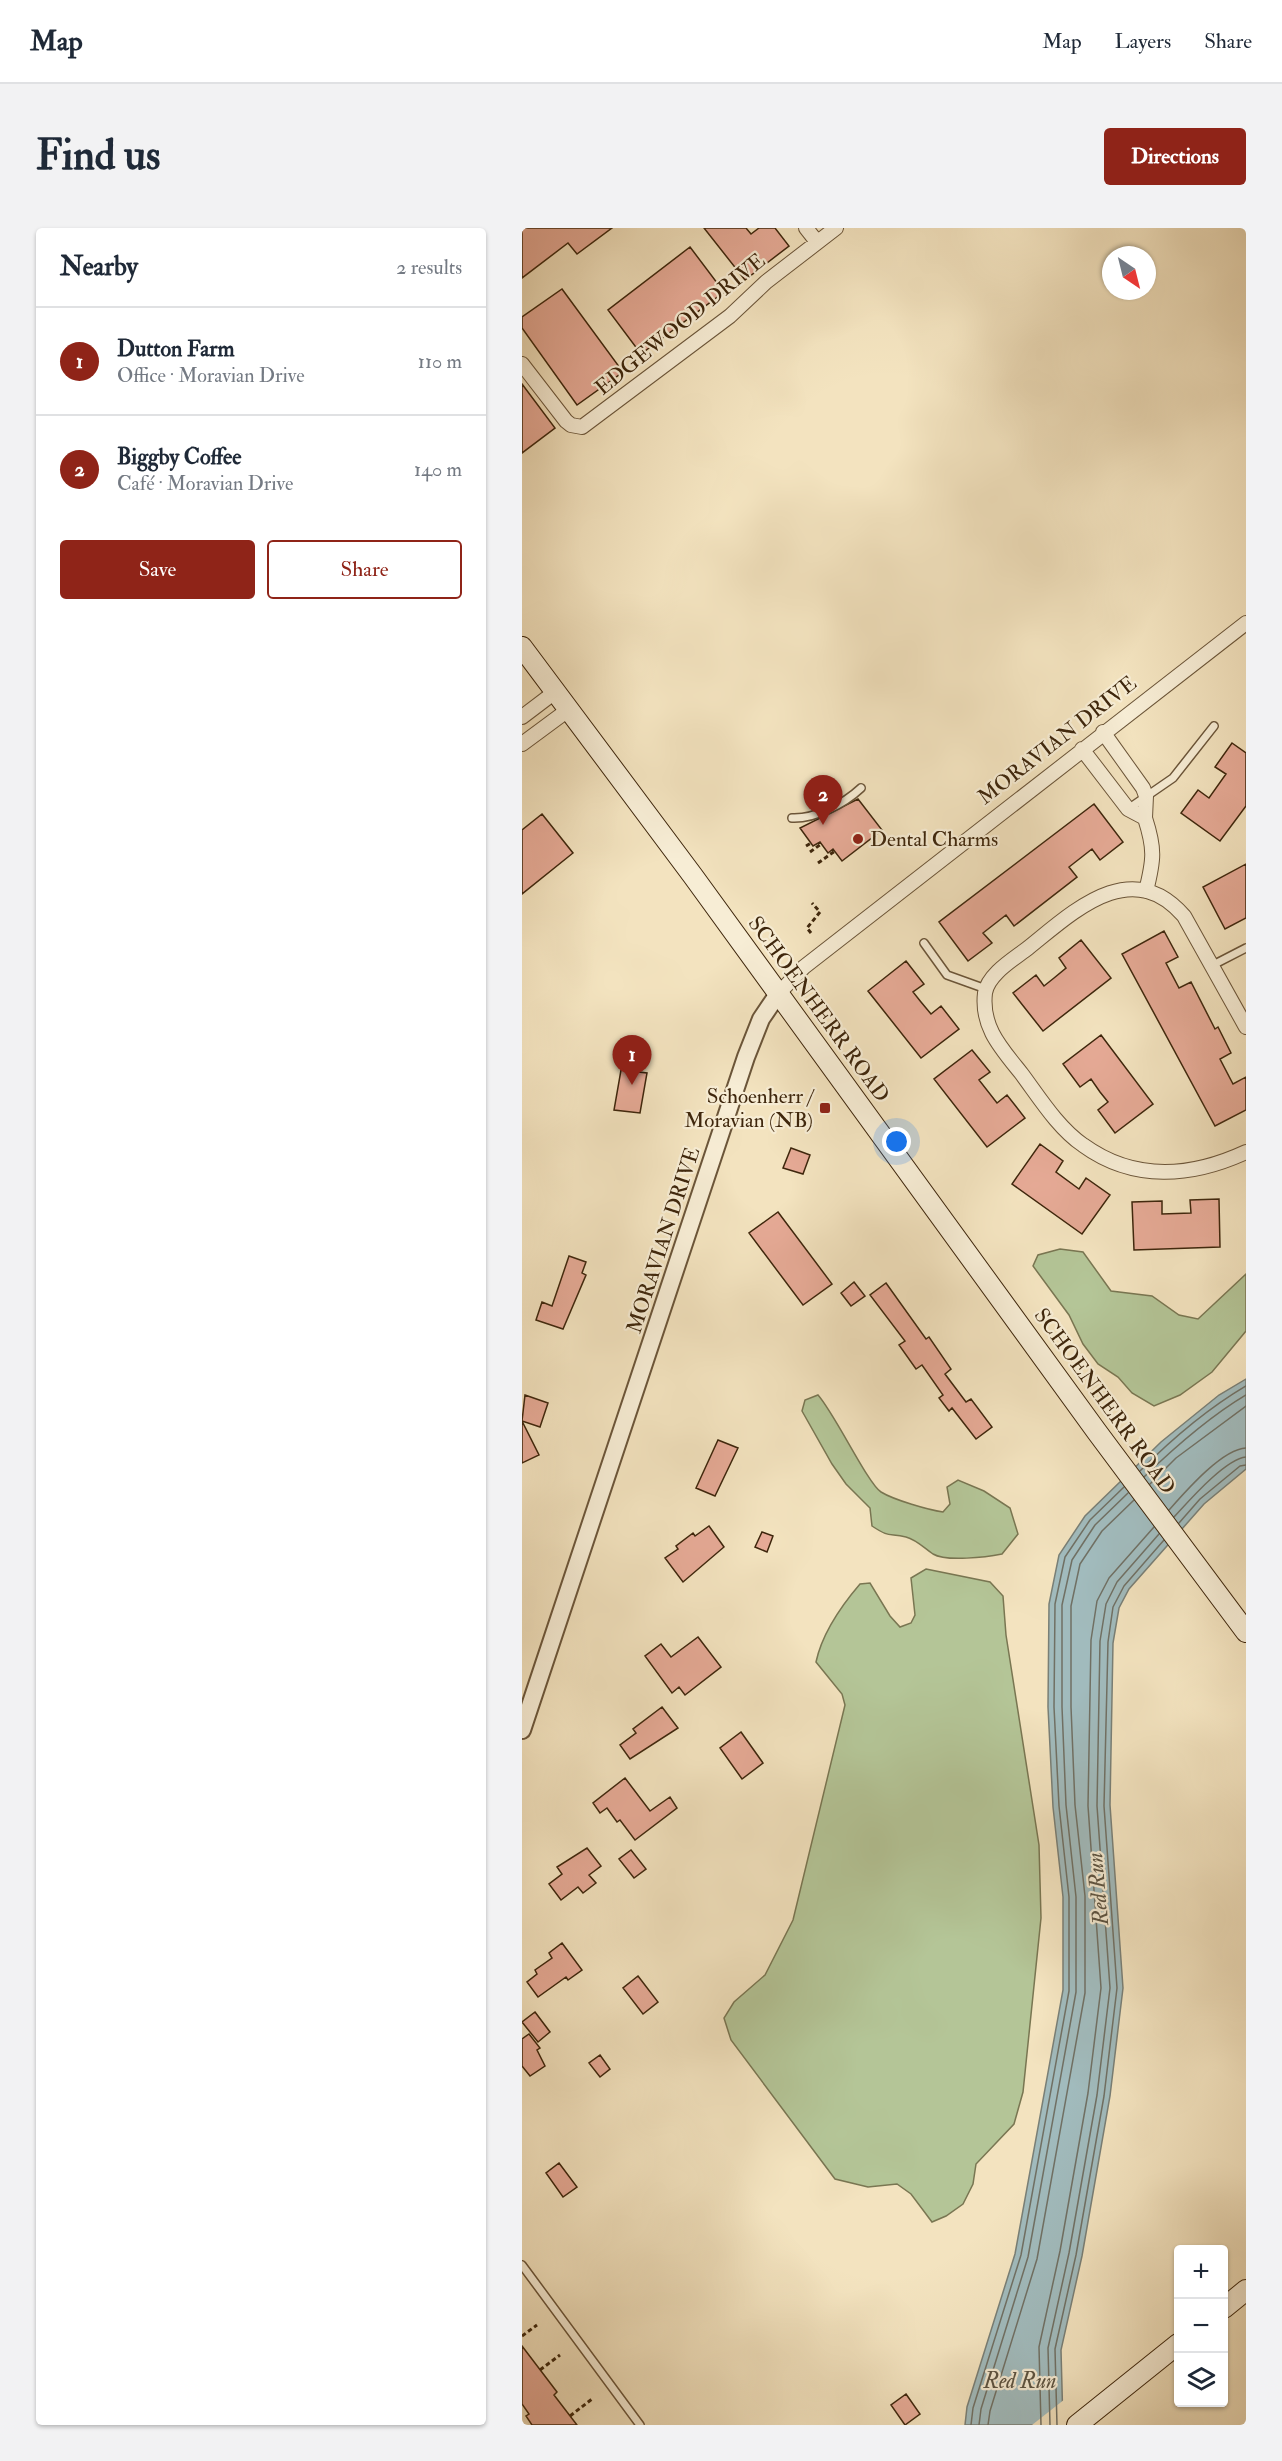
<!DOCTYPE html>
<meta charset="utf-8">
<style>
body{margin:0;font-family:"IM FELL Double Pica",serif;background:#f2f2f3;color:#1f2937}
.controls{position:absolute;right:18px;bottom:18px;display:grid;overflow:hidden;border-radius:6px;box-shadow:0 2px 4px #0004}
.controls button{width:54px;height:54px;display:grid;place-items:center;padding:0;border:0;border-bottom:2px solid #e0e1e3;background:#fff;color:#1f2937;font:30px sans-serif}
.compass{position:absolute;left:580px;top:18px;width:54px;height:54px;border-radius:50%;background:#fff;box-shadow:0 2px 4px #0004;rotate:145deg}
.you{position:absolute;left:375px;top:914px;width:21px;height:21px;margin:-15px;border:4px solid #fff;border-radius:50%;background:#1a73e8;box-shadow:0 0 0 9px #1a73e833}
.badge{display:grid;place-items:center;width:39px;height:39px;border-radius:50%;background:#8f2418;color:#fff;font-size:20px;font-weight:700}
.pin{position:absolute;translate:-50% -50px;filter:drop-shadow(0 2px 3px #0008)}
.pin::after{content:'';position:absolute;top:32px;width:21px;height:18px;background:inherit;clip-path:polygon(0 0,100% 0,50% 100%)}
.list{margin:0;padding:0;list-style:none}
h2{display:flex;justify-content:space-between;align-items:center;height:78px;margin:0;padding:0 24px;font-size:26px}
h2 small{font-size:20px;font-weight:400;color:#747a83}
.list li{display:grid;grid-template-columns:39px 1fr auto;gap:18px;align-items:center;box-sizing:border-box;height:108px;padding:0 24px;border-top:2px solid #e0e1e3}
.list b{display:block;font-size:22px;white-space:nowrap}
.list p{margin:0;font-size:20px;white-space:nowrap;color:#747a83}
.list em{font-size:20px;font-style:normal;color:#747a83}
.actions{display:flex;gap:12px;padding:18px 24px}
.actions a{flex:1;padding:14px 0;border:2px solid #8f2418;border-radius:6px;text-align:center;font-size:21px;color:#8f2418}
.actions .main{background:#8f2418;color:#fff}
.icon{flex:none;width:33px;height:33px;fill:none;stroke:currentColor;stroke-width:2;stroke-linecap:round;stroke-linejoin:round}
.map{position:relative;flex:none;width:724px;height:2197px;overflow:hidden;border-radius:6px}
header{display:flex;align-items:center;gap:36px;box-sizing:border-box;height:84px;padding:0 30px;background:#fff;border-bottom:2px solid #e0e1e3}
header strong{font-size:28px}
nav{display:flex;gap:33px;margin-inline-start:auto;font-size:21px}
.intro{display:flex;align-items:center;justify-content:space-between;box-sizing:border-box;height:144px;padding:0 36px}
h1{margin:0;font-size:42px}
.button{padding:15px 27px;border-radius:6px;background:#8f2418;color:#fff;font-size:21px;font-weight:700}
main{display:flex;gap:36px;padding:0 36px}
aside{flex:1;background:#fff;border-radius:6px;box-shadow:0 2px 4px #0004}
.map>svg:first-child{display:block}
</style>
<header>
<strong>Map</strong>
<nav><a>Map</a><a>Layers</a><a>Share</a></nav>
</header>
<div class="intro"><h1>Find us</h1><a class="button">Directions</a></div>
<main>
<aside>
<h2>Nearby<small>2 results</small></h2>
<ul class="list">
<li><span class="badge">1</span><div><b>Dutton Farm</b><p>Office · Moravian Drive</p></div><em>110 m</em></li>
<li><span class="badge">2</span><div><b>Biggby Coffee</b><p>Café · Moravian Drive</p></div><em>140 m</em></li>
</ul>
<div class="actions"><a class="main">Save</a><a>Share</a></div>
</aside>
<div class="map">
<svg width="724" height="2197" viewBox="0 0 724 2197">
<rect width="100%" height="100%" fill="#f3e3bf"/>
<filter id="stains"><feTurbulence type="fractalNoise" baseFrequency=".00333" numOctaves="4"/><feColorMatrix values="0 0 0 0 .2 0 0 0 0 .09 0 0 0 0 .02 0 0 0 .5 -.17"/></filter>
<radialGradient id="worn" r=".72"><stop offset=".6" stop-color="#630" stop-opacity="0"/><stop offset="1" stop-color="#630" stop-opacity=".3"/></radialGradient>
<path fill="#b4c597" stroke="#797652" stroke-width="1.5" d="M538 1021 561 1024 589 1063 630 1068 657 1087 676 1091 724 1046V1103L690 1144 658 1167 632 1178 610 1165 596 1149 576 1136 561 1116 547 1087 511 1038 516 1027Z
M296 1167C313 1186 346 1256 359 1264 372 1272 407 1282 421 1284L428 1276 425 1259 436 1252 462 1263 488 1280 496 1306 480 1326C465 1329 424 1334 411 1326 402 1320 395 1312 384 1309 366 1305 368 1310 350 1298L348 1280 324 1256 310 1236 280 1183 283 1172Z
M404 1341 468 1354 481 1368 484 1407 517 1617 519 1690 501 1864 492 1896 454 1936 451 1956 441 1976 424 1988 410 1994 389 1966 375 1956 346 1959 313 1951 209 1812 202 1790 212 1774 243 1747 271 1692 323 1477 320 1466 294 1434C300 1406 320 1377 338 1356L348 1355 368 1388 378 1399 389 1395 393 1387 389 1350Z"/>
<path fill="#a1bbbd" stroke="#797f76" stroke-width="1.5" d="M724 1151V1241L682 1276 607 1361 597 1380 591 1415 588 1577 601 1760 588 1868 560 2028 539 2122 541 2197H443L445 2179 493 2026 541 1762V1669L531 1579 526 1479 527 1376 537 1327 563 1288 639 1214 697 1167Z"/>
<path fill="#f3e3bf" d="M543 2171 544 2197H510Z"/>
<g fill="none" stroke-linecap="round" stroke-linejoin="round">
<path stroke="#707064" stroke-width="1.5" d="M618 1243C650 1211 685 1181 724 1158
M622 1249C653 1219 687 1189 724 1167
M628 1256 654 1230 724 1178
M647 1282C663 1264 700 1221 724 1220
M652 1289C666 1274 703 1231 724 1229
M657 1295 678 1271 718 1238 724 1237
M449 2197 451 2180 499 2027 547 1763V1669L537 1578 532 1479 533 1376 543 1329 568 1292 602 1259
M457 2197 459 2181 506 2029 554 1764V1669L544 1577 540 1479V1377L550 1332 573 1297 606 1265
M466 2197 468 2183 515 2031 563 1765V1668L553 1577 549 1479V1378L558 1336 580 1303 612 1272
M519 2197 517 2119 538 2023 566 1865 579 1760 566 1578 569 1412 575 1373 587 1350 632 1299
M528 2197 526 2120 547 2025 575 1867 588 1760 575 1578 578 1413 584 1376 595 1354 637 1306
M535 2197 533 2121 554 2027 582 1868 595 1760 582 1578 586 1414 591 1379 602 1358 642 1312"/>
</g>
<path fill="#e6aa96" stroke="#3e260c" stroke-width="1.5" d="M0 0H90L55 26 46 15 0 50Z
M182 0H224L229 6 237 0H253L267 18 223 52Z
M168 19 202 64 119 126 86 82Z
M40 61 101 144 55 177 0 100V89Z
M0 156 33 200 0 225Z
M710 515 724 525V578L698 613 659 585 676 562 687 570 704 546 693 539Z
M336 571 360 602 320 633 311 621 306 625 298 614 291 618 278 600Z
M572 576 601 614 578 632 570 621 547 639 555 649 492 698 484 687 461 705 470 715 446 733 417 694Z
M20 586 51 625 0 666V602Z
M724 636V690L703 701 681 659Z
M642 703 656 729 644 735 657 760 669 754 693 801 696 799 709 825 698 831 711 856 724 849V882L693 898 600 726Z
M559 712 589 750 521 803 491 765 514 747 522 758 532 750 544 740 537 730Z
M384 733 402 756 391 764 399 774 409 786 419 778 437 801 399 830 346 763Z
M579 807 631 876 593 905 576 882 586 874 578 864 569 851 558 859 541 836Z
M450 822 468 844 457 852 475 875 485 867 503 890 465 919 412 851Z
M99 842 125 845 118 885 92 882Z
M518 916 541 933 534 944 557 961 564 950 588 967 560 1006 490 956Z
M269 920 288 927 281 946 261 940Z
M697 971 698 1019 612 1022 610 974 640 973V986L669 985 668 972Z
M256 984 310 1056 281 1077 227 1005Z
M47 1028 64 1034 60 1045 64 1047 41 1101 14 1092 20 1074 30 1078Z
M332 1054 343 1068 329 1078 319 1065Z
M364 1055 404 1111 407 1109 429 1141 423 1146 444 1174 449 1171 470 1199 454 1211 430 1180 427 1183 417 1170 421 1167 400 1137 394 1141 377 1117 383 1113 348 1067Z
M3 1167 26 1175 18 1199 0 1193Z
M0 1193 17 1227 0 1235Z
M196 1212 216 1220 193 1268 174 1260Z
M187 1298 202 1319 161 1354 143 1330 156 1321 154 1318 171 1305 173 1308Z
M240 1304 251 1308 245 1324 233 1319Z
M176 1409 199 1439 163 1467 157 1459 150 1465 123 1428 139 1416 149 1429Z
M140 1479 156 1500 108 1531 98 1517 114 1505 111 1501Z
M219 1504 241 1535 220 1551 198 1520Z
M103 1550 128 1583 148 1569 155 1580 113 1612 98 1592 95 1594 85 1580 78 1585 71 1575Z
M65 1620 79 1638 67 1647 74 1655 61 1665 56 1659 39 1672 27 1656 40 1646 35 1639Z
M109 1622 124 1641 112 1650 97 1631Z
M40 1715 60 1742 46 1752 44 1749 16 1769 5 1754 15 1746 13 1742 30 1730 27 1725Z
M116 1748 136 1774 121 1786 101 1760Z
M13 1784 28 1804 16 1814 0 1794Z
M7 1806 18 1820 15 1822 23 1838 8 1848 0 1838V1811Z
M78 1827 88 1841 78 1849 67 1835Z
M37 1935 55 1959 41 1969 24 1945Z
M0 2118 35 2164 32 2167 55 2197H10L4 2188 7 2186 0 2176Z
M384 2166 398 2186 383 2197 369 2177Z"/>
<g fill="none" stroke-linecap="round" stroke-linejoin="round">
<defs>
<path id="service" d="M606 581 651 550 692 498
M270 590C293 591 322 576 339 560
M402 715 425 747 464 761
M691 737 724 720
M0 2037 118 2197"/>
<path id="minor" d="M284 0 295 14
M0 136 44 193 49 197 60 199 208 88 244 54 314 0
M0 489 33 464
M0 516 46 482
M560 521 606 581 623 590 624 568 621 560 581 504
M623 590C633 621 632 631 624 663
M256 766 282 739 724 395
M724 799 662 688C609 627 551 684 506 720 492 731 466 746 463 765 459 799 479 820 499 845 517 869 536 900 561 917 612 954 670 949 724 924"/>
<path id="tertiary" d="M0 1502 224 829 239 791 256 766"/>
<path id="secondary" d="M0 419 171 648 575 1204 724 1404
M702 2080 724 2062
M555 2197 656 2116"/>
</defs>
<use href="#service" stroke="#6b5539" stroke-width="10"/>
<use href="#minor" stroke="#6b5539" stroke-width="16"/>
<use href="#tertiary" stroke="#6b5539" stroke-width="20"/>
<use href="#secondary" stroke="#3e260c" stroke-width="22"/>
<path stroke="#3e260c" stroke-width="3" stroke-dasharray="4.5 3" stroke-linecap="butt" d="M284 618 289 615
M288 624 299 616
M296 635 313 623
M289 705 285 700 298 684 290 675
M0 2108 15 2097
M18 2142 38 2127
M48 2188 70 2171"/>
<use href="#service" stroke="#f7edd5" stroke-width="7"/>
<use href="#minor" stroke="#f7edd5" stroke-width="14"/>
<use href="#tertiary" stroke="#f7edd5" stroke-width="16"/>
<use href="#secondary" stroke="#f7edd5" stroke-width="20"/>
</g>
<g fill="#8f2418" stroke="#f7edd5" stroke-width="2">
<circle cx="336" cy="611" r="6"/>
<rect x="297" y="874" width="12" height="12" rx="3"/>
</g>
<g text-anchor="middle" stroke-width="4.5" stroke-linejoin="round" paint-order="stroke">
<g font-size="21" fill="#3e260c" stroke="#f7edd5">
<text transform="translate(158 96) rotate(-39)" y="7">EDGEWOOD DRIVE</text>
<text transform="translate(535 512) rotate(-38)" y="7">MORAVIAN DRIVE</text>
<text transform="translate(297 781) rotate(54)" y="7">SCHOENHERR ROAD</text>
<text transform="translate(141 1012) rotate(-72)" y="7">MORAVIAN DRIVE</text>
<text transform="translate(583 1173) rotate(54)" y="7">SCHOENHERR ROAD</text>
</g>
<g font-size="21" fill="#3e260c" stroke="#f7edd5" text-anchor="start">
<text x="348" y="618">Dental Charms</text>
<text x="291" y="875" text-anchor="end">Schoenherr /<tspan x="291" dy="24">Moravian (NB)</tspan></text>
</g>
<g font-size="22" font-style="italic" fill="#5c5341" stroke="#f7edd5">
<text transform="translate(575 1661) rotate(-95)" y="8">Red Run</text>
<text x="498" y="2160">Red Run</text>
</g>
</g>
<rect width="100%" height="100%" filter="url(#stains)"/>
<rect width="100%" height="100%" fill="url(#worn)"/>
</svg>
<div class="controls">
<button>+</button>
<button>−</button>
<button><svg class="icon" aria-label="layers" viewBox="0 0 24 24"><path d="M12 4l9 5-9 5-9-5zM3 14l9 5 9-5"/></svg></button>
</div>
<svg class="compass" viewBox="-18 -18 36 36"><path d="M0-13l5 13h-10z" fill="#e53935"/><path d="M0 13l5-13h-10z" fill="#747a83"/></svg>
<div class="you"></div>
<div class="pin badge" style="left:110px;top:857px">1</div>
<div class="pin badge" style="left:301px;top:597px">2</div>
</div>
</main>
